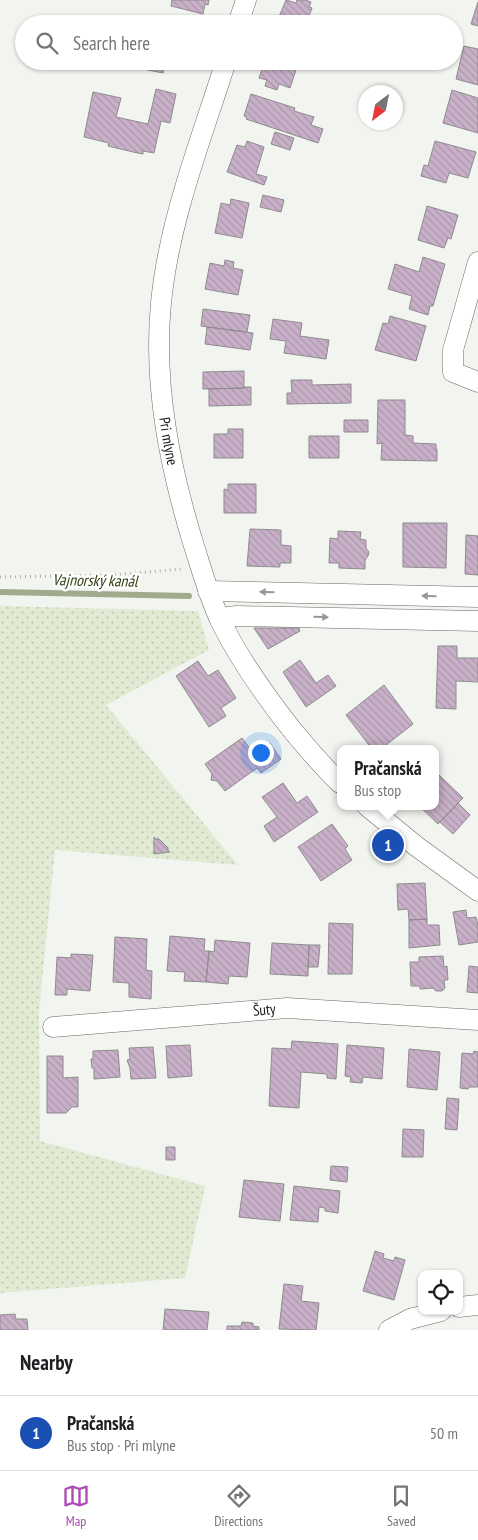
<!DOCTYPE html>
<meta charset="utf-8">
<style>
body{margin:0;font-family:"PT Sans Narrow",sans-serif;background:#f6f6f6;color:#202124}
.controls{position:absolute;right:15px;bottom:15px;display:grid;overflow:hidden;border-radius:10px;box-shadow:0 1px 4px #0004}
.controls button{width:45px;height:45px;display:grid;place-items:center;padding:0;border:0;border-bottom:1px solid #e0e0e0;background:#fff;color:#202124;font:25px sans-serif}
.compass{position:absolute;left:358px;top:85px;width:45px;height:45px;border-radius:50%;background:#fff;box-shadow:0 1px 4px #0004;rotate:212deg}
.you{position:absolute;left:260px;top:752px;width:18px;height:18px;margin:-12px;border:4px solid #fff;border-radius:50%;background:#1a73e8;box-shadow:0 0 0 8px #1a73e833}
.badge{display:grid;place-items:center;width:32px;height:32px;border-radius:50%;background:#ac4bb3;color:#fff;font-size:16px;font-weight:700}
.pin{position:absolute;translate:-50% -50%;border:2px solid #fff;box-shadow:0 1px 5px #0006}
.popup{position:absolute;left:337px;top:745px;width:102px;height:65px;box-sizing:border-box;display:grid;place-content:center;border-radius:10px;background:#fff;filter:drop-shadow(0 1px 4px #0005);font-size:16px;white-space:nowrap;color:#757577}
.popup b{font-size:19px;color:#202124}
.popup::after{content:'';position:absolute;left:50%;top:100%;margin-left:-10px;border:10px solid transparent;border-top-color:#fff}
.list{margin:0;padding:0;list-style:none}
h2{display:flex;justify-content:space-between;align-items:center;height:65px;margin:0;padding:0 20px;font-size:21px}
h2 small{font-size:16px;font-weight:400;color:#757577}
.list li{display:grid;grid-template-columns:32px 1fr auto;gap:15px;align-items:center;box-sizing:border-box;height:75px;padding:0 20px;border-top:1px solid #e0e0e0}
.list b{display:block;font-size:19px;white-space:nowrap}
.list p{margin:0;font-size:16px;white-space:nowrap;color:#757577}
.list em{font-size:16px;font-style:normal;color:#757577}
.icon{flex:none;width:28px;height:28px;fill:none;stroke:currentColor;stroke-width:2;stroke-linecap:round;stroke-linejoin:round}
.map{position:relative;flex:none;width:478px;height:1330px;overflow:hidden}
.search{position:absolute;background:#fff;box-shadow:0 1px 4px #0004;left:15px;right:15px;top:15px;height:55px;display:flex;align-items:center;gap:12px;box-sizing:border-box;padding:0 18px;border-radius:28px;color:#757577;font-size:19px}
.sheet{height:140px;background:#fff}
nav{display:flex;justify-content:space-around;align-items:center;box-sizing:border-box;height:70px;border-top:1px solid #e0e0e0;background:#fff;font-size:14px;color:#757577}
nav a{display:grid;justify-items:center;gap:2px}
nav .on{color:#ac4bb3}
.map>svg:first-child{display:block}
</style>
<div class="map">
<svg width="478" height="1330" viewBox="0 0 478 1330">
<defs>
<pattern id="garden-dots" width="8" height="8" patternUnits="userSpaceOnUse" patternTransform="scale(1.25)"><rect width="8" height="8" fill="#e1ead2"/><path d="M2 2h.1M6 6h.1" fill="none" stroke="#c0c8b3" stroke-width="1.8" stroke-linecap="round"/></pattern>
<pattern id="building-back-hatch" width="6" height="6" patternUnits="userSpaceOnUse" patternTransform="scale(1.25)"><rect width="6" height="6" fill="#c8b0c8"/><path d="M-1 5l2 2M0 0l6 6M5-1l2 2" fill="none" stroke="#ab97ab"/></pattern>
</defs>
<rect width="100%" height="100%" fill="#f2f4ef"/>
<path fill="url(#garden-dots)" d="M0 606 198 611 209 650 106 705 238 865 55 850 39 1011 40 1141 205 1186 185 1278 0 1293Z"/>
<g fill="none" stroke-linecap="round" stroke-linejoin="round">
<path stroke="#a0ab8e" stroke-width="6" d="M0 592 189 596"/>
</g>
<path fill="url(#building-back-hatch)" stroke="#8e8b8e" d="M172 0H209L208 5 205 4 203 14 171 6Z
M286 0 296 3 297 0H305L311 2 309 7 312 8 306 24H276Z
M478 2V26L471 24Z
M464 46 478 49V85L456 79Z
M139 61H189L188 67 165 63 163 73 138 68Z
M265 61H299L290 88 279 84 277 90 265 86 267 80 259 78Z
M156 89 176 94 170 123 161 121 154 153 143 151V154L133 152 108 146 109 143 84 137 93 92 121 98 116 117 148 124Z
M452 90 478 98V133L443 123Z
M251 94 295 108 294 111 314 117 311 125 323 129 318 143 246 119 247 117 244 116Z
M275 132 294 138 290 150 271 144Z
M247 141 264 147 256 174 267 177 264 185 227 172 237 145 245 147Z
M435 141 476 152 468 178 449 173 446 183 421 176 424 165 428 166Z
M263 195 284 200 281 212 260 207Z
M231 199 249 203 242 238 215 233 221 203 230 205Z
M427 206 458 215 451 239 448 238 444 248 418 240Z
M423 257 445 264 433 306H430L428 315 409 309 412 296 388 289 395 264 419 272Z
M225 260 234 262 233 268 243 270 238 295 205 289 210 263 224 266Z
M203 309 250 315 247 332 201 326Z
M390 316 426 326 416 361 375 350 383 323 388 324Z
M273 319 302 323 300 336 329 340 326 359 284 353 286 341 270 339Z
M207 327 253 333 250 350 205 344Z
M244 371V388L203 389V372Z
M291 380H312V385L351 384V403L287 404V393H292Z
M244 387H251V405L209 406V389L244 388Z
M378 400H405V435L413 436V443L436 444V449H437V461L381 460 382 443 377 444Z
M344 420H368V432H344Z
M228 429H243V458H214V434H228Z
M309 436H339V458H309Z
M228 484H256V513H224V489L228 490Z
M403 523H447L446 568 403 567Z
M250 529 281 530V545L291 546V563H280V567L247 566Z
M338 531 361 532 360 539 366 540V548L369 552 368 556 365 560V569L339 568V563H329L330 538 338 539Z
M466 535 478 536V575L465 574Z
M254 628H299L300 631 268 649Z
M438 646H457V658H478V682L456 681V709L436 708Z
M300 660 316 683 328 675 336 686 306 707 283 672Z
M198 661 208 676 218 670 236 698 221 708 226 716 209 727 176 676Z
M384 685 413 724 381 749H372L346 715Z
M242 738 254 754 270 743 281 759 261 773 257 768 225 791 217 781 211 780 212 774 205 764Z
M439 775 463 798 438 824 419 806H436V779Z
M283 783 297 803 307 796 318 812 274 842 264 826 277 817 262 797Z
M458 803 470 815 453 834 440 822Z
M332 824 348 846 345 849 352 860 321 881 298 847Z
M154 837 155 839H159L168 848V851L170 852 154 854Z
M425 883 427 919 409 920 408 909 398 910 397 884Z
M466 910 467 918 476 917 478 925V942L459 945 453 912Z
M427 919V925H439L440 945 409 948V920Z
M329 923 353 924 352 974H328Z
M170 936 205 939 204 951H209L206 982 184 981 185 972 167 971Z
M115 937 147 939 146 970 152 971 151 999 129 997V983L113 982Z
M215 940 250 943 247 977 229 976 228 984 206 982 209 951 214 952Z
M272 943 309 945 308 976 270 974Z
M309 945H320L318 967H308Z
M71 954 93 955 90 991 67 989V995H55L57 957 71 958Z
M443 956 444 967 447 966 448 980H444L445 988 442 991H436L433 988 420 989V986H411L410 962H419V957Z
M469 966 478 967V993L467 992Z
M292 1041 338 1044 336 1079 327 1078V1074L301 1072 299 1108 269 1106 272 1048 291 1049Z
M190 1045 192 1076 168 1078 166 1046Z
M347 1045 384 1048 382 1079 363 1077 362 1083 350 1082 351 1077 345 1076Z
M153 1047 156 1078 131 1079 130 1068 127 1060 130 1059 129 1048Z
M409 1049 440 1052 437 1090 407 1087Z
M118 1050 120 1077 94 1079V1068H92L91 1059H93V1051Z
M474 1051 478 1052V1087H469L468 1089 460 1088 462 1053 473 1054Z
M47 1056H63V1078L78 1077V1107H72L66 1113H47Z
M447 1098 459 1099 457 1130 445 1129Z
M403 1129 424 1130 423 1157H402Z
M166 1147H175V1160H166Z
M331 1166 348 1167 347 1182 330 1180Z
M244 1180 284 1184 280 1221 239 1217Z
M294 1186 340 1191 338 1213 325 1211V1208L319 1207 318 1222 290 1220Z
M375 1251 384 1254 383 1258 394 1261 395 1257 405 1260 394 1300 363 1291Z
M284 1284 303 1286 301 1301 319 1303 316 1330 279 1329Z
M165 1309 209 1312 207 1330H163Z
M15 1314 16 1319H27L28 1330H0V1315Z
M242 1322 253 1323V1326L259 1327V1330H227V1326H241Z"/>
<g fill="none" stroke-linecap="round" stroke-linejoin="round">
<defs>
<g id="minor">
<path d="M238 24 246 0"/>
<path id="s1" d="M226 61C201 140 169 220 161 303 153 385 170 468 194 546 202 571 209 596 220 620 239 659 266 697 293 731 308 749 323 767 340 783"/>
<path d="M478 262 453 350V372L478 382"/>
<path d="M208 591 478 597"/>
<path d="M220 618 237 616 478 621"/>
<path d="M367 806 416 846 478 891"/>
<path id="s2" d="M53 1027 287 1008 478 1020"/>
<path d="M459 1307 478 1305"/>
<path d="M389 1330 410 1319 441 1311"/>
</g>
</defs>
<use href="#minor" stroke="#686965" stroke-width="21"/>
<path stroke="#afb1ad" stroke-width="3" stroke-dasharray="1 4" stroke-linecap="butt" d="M0 577 111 575 182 569"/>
<use href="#minor" stroke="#fff" stroke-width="20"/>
</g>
<defs><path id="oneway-solid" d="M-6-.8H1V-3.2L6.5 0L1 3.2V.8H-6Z" transform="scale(1.25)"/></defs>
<g fill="#969796">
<use href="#oneway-solid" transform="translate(267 592) rotate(-179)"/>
<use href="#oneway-solid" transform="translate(429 596) rotate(-179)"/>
<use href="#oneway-solid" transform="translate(321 617) rotate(1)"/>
</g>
<g text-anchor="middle" stroke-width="5" stroke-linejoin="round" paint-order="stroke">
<g font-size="15" fill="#161715" stroke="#fff">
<text dy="5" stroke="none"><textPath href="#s1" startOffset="390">Pri mlyne</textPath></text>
<text dy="5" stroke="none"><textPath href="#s2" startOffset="212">Šuty</textPath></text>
</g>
<g font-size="16" font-style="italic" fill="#324111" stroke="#fff">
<text transform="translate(95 580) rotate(1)" y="6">Vajnorský kanál</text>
</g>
</g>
</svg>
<div class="controls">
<button><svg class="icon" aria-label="locate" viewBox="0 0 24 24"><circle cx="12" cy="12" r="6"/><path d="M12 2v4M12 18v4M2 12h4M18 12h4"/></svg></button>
</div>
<svg class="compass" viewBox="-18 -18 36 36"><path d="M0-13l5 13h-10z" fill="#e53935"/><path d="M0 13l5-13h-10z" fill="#757577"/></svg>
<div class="you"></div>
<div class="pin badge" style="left:388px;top:845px;background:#1a4fb4">1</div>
<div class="popup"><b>Pračanská</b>Bus stop</div>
<div class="search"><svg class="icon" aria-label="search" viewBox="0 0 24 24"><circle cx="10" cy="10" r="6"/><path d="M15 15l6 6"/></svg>Search here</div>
</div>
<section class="sheet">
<h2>Nearby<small></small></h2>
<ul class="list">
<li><span class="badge" style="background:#1a4fb4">1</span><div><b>Pračanská</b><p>Bus stop · Pri mlyne</p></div><em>50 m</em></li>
</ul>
</section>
<nav>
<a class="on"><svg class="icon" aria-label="map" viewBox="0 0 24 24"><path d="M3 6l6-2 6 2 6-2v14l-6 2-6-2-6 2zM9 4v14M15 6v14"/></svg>Map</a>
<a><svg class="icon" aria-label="directions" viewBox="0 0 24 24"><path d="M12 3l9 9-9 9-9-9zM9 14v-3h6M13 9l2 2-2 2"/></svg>Directions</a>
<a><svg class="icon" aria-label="saved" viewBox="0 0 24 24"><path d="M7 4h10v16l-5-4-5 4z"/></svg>Saved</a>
</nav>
